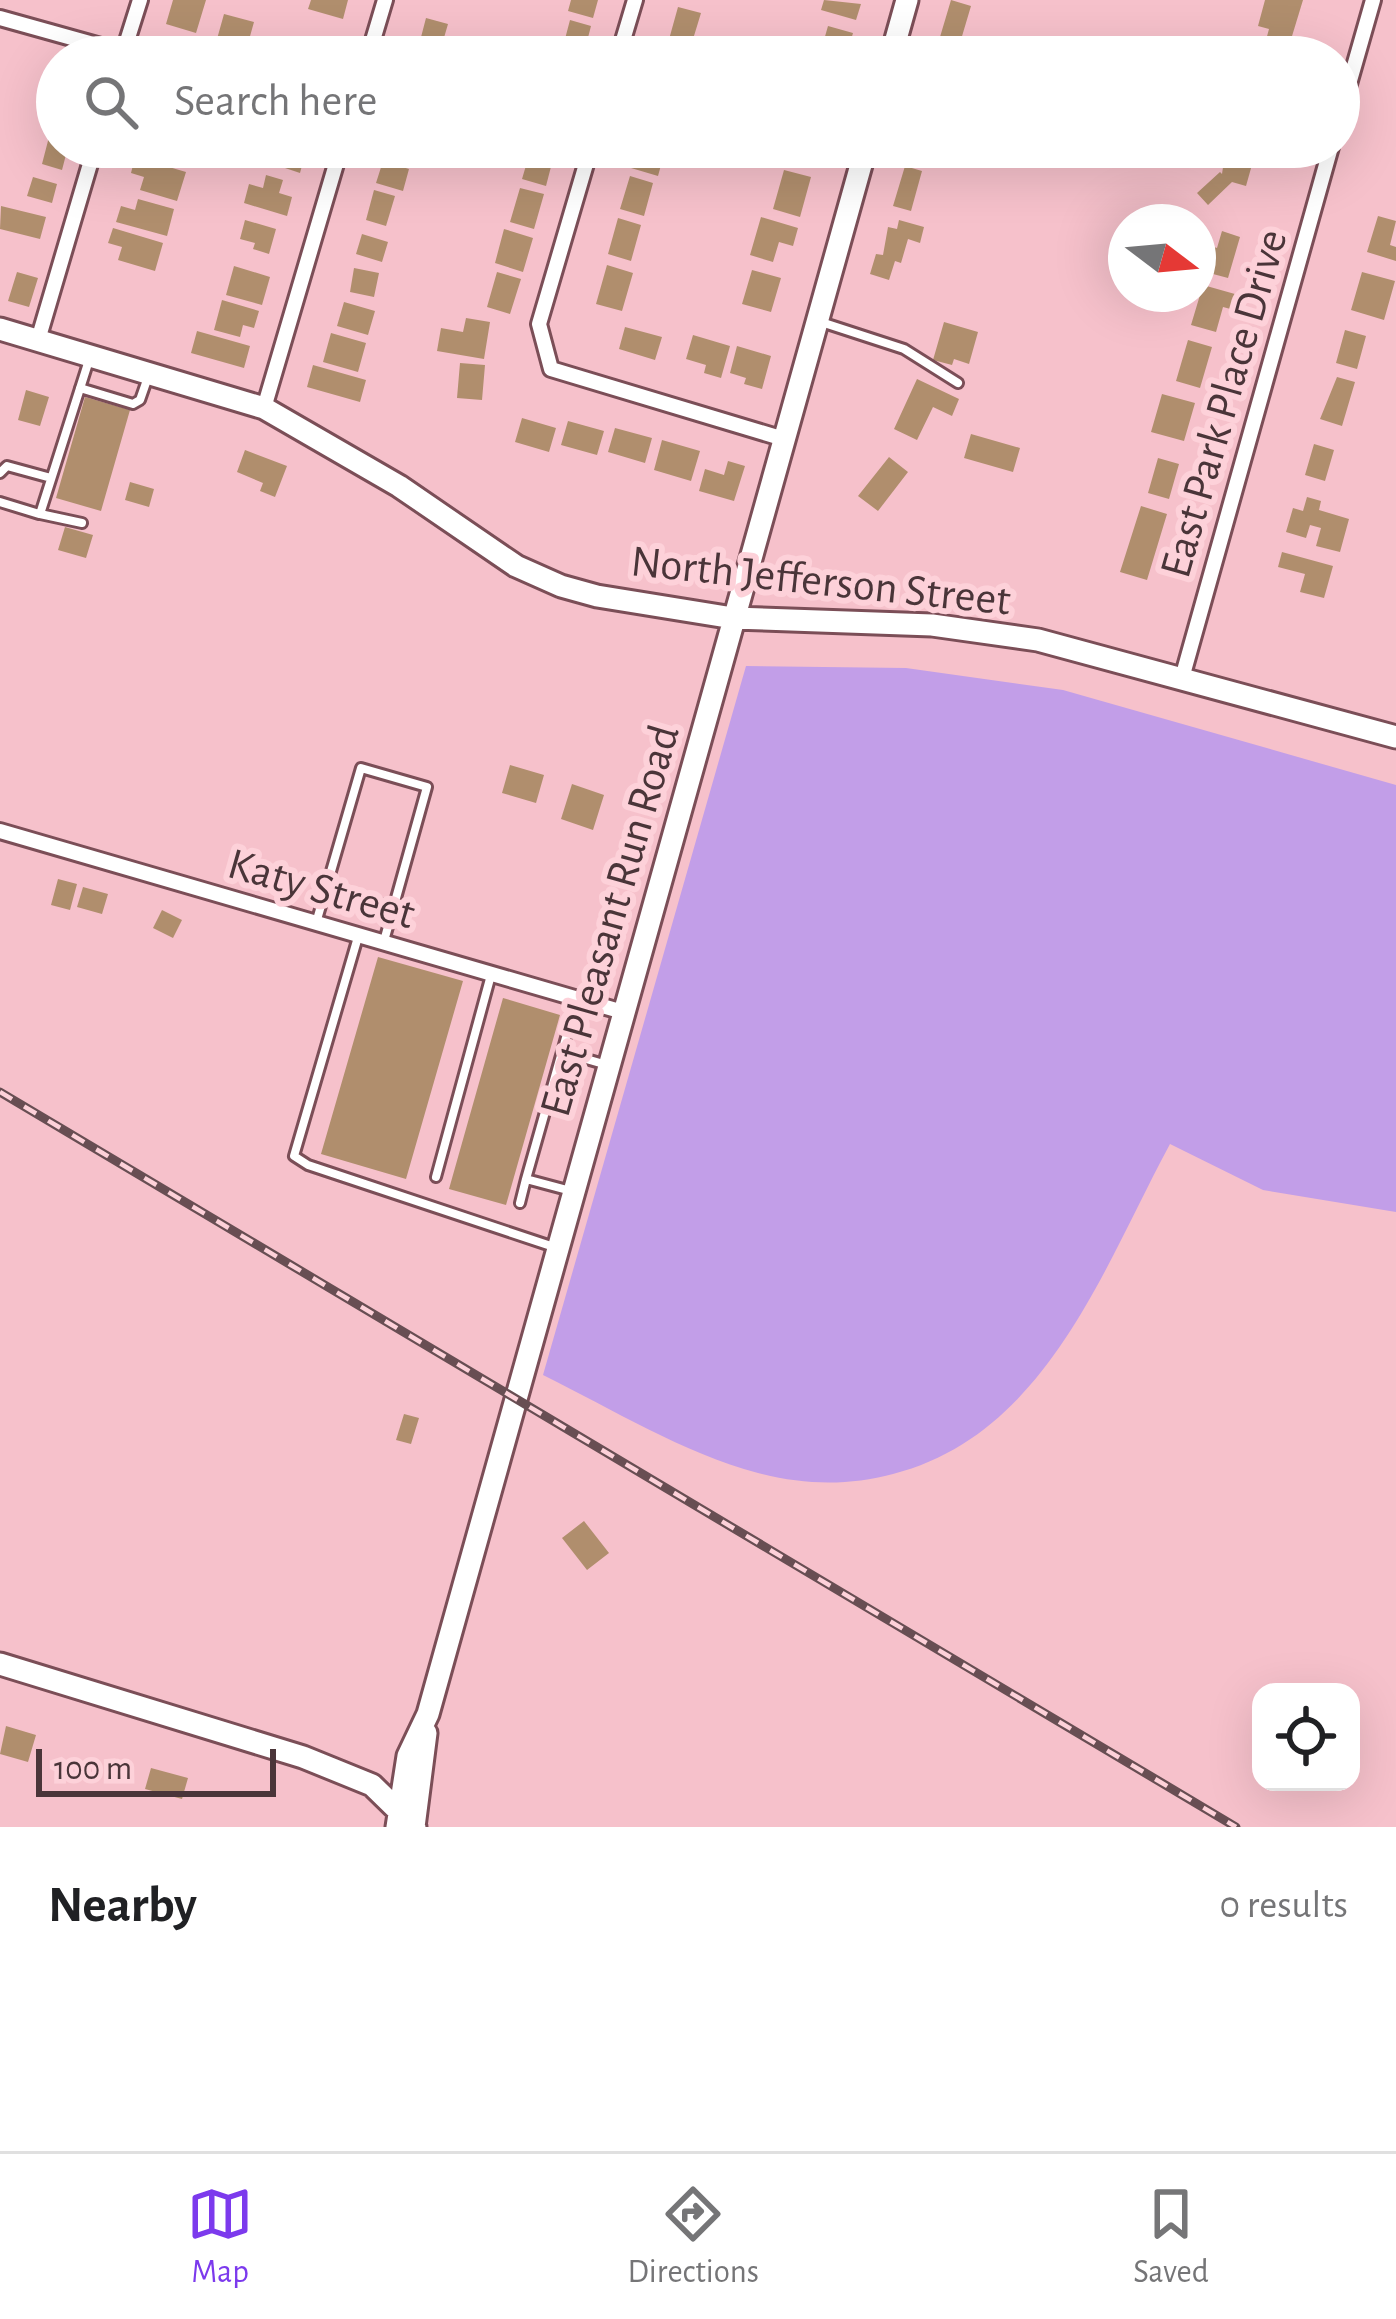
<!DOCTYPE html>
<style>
body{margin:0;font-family:"Alegreya Sans",sans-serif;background:#f6f6f6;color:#202124}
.controls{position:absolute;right:36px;bottom:36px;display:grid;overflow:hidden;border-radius:24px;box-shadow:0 12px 48px #0002}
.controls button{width:108px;height:108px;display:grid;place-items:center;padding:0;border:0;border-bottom:3px solid #e0e0e0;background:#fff;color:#202124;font:60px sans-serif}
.compass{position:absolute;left:1108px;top:204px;width:108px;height:108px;border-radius:50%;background:#fff;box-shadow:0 12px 48px #0002;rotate:106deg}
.scale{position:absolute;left:36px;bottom:30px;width:240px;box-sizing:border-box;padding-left:12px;border:6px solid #4a3539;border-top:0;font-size:33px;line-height:42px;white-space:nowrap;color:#4a3539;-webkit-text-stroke:9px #fdd1d9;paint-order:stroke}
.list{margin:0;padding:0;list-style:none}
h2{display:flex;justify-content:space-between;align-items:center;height:156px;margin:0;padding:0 48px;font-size:51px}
h2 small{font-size:39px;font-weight:400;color:#757577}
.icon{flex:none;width:66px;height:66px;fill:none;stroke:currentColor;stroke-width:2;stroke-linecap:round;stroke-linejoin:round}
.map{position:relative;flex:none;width:1396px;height:1827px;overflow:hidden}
.search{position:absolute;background:#fff;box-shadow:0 12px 48px #0002;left:36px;right:36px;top:36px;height:132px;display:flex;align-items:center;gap:30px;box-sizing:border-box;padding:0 42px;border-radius:66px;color:#757577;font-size:45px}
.sheet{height:324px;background:#fff}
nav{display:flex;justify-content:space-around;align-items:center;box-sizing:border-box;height:168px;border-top:3px solid #e0e0e0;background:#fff;font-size:33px;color:#757577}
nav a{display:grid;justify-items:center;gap:6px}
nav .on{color:#7c3aed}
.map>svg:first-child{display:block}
</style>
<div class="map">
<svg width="1396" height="1827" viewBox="0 0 1396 1827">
<rect width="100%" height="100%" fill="#f6c1cb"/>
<path fill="#c29ee8" d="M746 666 906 668 1063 690 1396 785V1212L1263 1190 1170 1144C1103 1268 1046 1435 893 1474 848 1486 804 1485 758 1473 683 1453 612 1409 543 1375Z"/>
<path fill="#b08e6d" d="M173 0H206L196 33 166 24Z
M311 0H348L343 19 308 9Z
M571 0H598L593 18 568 11Z
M824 0 861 4 856 20 821 10Z
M951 0 971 6 960 43 940 37Z
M1265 0H1303L1289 46 1266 40 1269 29 1258 26Z
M678 7 701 13 690 49 668 43Z
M224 14 254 22 247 47 217 39Z
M426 18 448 24 441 48 420 41Z
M570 20 591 26 583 57 555 54 560 37 565 39Z
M828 26 853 33 846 57H809L813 44 822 47Z
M49 137 57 139V147H68L62 170 42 164Z
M138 147H193L188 165 137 151Z
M284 147H307L300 173 279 166Z
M637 147H666L658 176 631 168Z
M1226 147H1240L1255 154 1246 186 1232 182 1208 205 1197 193 1220 172 1222 174Z
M530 152 553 159 546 186 522 179Z
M135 157 186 172 177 201 140 190 144 177 131 173Z
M383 161 409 169 403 191 376 183Z
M905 166 922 171 911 211 893 206Z
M784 170 811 177 800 217 773 209Z
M266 175 283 180 279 193 292 197 287 216 244 203 249 184 263 188Z
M630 176 653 183 644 216 620 209Z
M33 177 57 184 52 203 27 196Z
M520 188 544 194 534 229 510 222Z
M374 190 395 196 386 226 366 220Z
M138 199 174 209 167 236 116 222 121 206 135 210Z
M1 206 46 217 40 239 0 229Z
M1378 216 1396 221 1390 245 1396 247V261L1367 252Z
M761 217 798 228 793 246 779 242 773 262 750 255Z
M618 218 641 225 631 261 608 254Z
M245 220 276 229 269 254 253 249 255 243 240 239Z
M899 220 924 227 920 243 908 239 901 263 895 261 889 280 870 274 876 254 883 255 888 227 897 229Z
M113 228 163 243 155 271 118 260 122 247 108 243Z
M504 229 533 238 523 272 495 263Z
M1222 231 1240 237 1228 278 1198 270 1201 243 1217 248Z
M362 234 388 242 382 262 356 254Z
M607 265 633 273 622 311 596 304Z
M234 266 270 277 262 305 226 295Z
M354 268 379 273 374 297 350 292Z
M752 270 781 278 771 312 742 304Z
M17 272 38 278 29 307 8 301Z
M497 272 521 279 510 314 487 307Z
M1362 272 1395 281 1384 320 1351 310Z
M1203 285 1242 296 1238 311 1223 307 1216 332 1191 325Z
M222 300 259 311 254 328 243 325 240 337 214 330Z
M344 302 375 311 368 335 337 326Z
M466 318 490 322 484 359 437 351 441 328 463 332Z
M944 322 978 332 969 364 954 359 952 365 933 360Z
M625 327 662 337 655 360 619 349Z
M1345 330 1366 336 1357 369 1336 363Z
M197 331 250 346 244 368 191 353Z
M331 333 366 343 358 372 323 362Z
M693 335 730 346 721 378 704 373 706 365 686 359Z
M1188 340 1212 347 1200 388 1176 381Z
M737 346 771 356 762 389 744 384 746 378 730 373Z
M460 363 485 365 482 400 457 398Z
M313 365 366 380 360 402 307 387Z
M1337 377 1355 382 1342 426 1320 419Z
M917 379 959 399 952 416 933 407 917 440 894 429Z
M26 390 49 397 40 426 18 420Z
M1162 394 1195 403 1184 441 1151 432Z
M85 397 130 410 101 511 56 498Z
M522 418 556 428 549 452 515 442Z
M568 421 604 431 597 455 561 445Z
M615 428 652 438 645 463 608 452Z
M971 434 1020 448 1013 472 964 458Z
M662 440 700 451 691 481 654 470Z
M1314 444 1334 450 1325 481 1305 475Z
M245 450 287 466 275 497 260 491 263 483 237 472Z
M889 457 908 472 878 511 858 496Z
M1158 458 1179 464 1169 499 1148 493Z
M728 461 745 466 734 501 699 491 705 469 724 475Z
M130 482 154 489 149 507 125 500Z
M1307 497 1321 501 1319 510 1349 519 1340 552 1316 546 1321 528 1310 525 1306 538 1286 532 1293 508 1303 511Z
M1141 506 1167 514 1147 580 1120 572Z
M65 527 93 535 86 558 58 550Z
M1282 552 1333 566 1324 598 1300 592 1305 574 1278 567Z
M510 765 544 775 536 803 502 793Z
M572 784 604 795 593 830 561 819Z
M58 879 77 884 70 910 51 905Z
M83 887 108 894 102 914 77 907Z
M162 910 182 920 173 938 153 928Z
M378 957 463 981 406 1179 321 1154Z
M503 998 560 1015 506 1205 449 1189Z
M404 1414 419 1418 411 1444 396 1440Z
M584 1521 609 1553 587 1570 562 1538Z
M6 1726 36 1735 28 1762 0 1754Z
M151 1768 188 1778 182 1799 145 1789Z"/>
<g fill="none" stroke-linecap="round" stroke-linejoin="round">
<defs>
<path id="lane" d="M818 321 904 349 958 383
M80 388 133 404 140 400 148 377
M0 473 7 466 51 478
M0 502 39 514
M82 523 40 514 90 357
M325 889 393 907
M316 923 361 768 427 787 384 941
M358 937 294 1156 308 1165 557 1248
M562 1052 570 1023
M436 1177 491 975
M571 1191 526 1179 562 1052 607 1065
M520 1203 526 1179"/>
<path id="street" d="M0 18 140 57
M122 57 140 0
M368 57 385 0
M618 57 635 0
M1339 119 1373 0
M591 147 539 324 551 369 784 439
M38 340 95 147
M264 408 341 147
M1182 678 1331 147
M0 831 623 1012"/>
<path id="secondary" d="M891 57 907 0
M0 329 264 408 399 486 516 566 561 586 597 596 733 618 932 625 1038 640 1396 737
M0 1664 303 1757 372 1785 415 1827
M397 1827 408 1756 428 1714 866 147
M414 1827 426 1733"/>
</defs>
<use href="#lane" stroke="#7b4e57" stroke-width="14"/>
<use href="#street" stroke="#7b4e57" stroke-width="20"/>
<use href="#secondary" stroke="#7b4e57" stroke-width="27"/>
<use href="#lane" stroke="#fff" stroke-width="8"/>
<use href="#street" stroke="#fff" stroke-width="14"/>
<use href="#secondary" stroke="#fff" stroke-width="21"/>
<defs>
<path id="rail" d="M0 1092 1236 1827"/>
</defs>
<use href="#rail" stroke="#684e53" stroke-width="9"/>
<use href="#rail" stroke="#fdd1d9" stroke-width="4.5" stroke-dasharray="14" stroke-linecap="butt"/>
</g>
<g text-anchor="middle" stroke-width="12" stroke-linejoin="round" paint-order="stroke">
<g font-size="45" fill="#4a3539" stroke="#fdd1d9">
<text transform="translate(1222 403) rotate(-74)" y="16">East Park Place Drive</text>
<text transform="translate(821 579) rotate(6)" y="16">North Jefferson Street</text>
<text transform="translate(322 887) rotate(16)" y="16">Katy Street</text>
<text transform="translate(608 920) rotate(-74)" y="16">East Pleasant Run Road</text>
</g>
</g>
</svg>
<div class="controls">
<button><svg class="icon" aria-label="locate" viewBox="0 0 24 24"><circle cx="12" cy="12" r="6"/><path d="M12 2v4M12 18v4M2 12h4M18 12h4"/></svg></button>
</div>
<svg class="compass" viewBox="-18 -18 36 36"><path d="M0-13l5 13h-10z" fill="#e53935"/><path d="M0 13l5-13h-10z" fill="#757577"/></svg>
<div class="scale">100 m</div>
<div class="search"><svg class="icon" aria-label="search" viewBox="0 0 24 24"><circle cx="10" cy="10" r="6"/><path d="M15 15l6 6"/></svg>Search here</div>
</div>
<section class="sheet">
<h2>Nearby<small>0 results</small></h2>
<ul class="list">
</ul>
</section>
<nav>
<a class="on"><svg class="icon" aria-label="map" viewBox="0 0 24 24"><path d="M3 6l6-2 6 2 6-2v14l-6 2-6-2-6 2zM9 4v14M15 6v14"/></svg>Map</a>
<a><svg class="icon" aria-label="directions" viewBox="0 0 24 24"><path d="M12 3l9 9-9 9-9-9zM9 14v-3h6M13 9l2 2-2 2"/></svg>Directions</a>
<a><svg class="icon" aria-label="saved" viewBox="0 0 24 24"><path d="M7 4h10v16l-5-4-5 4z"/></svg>Saved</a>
</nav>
